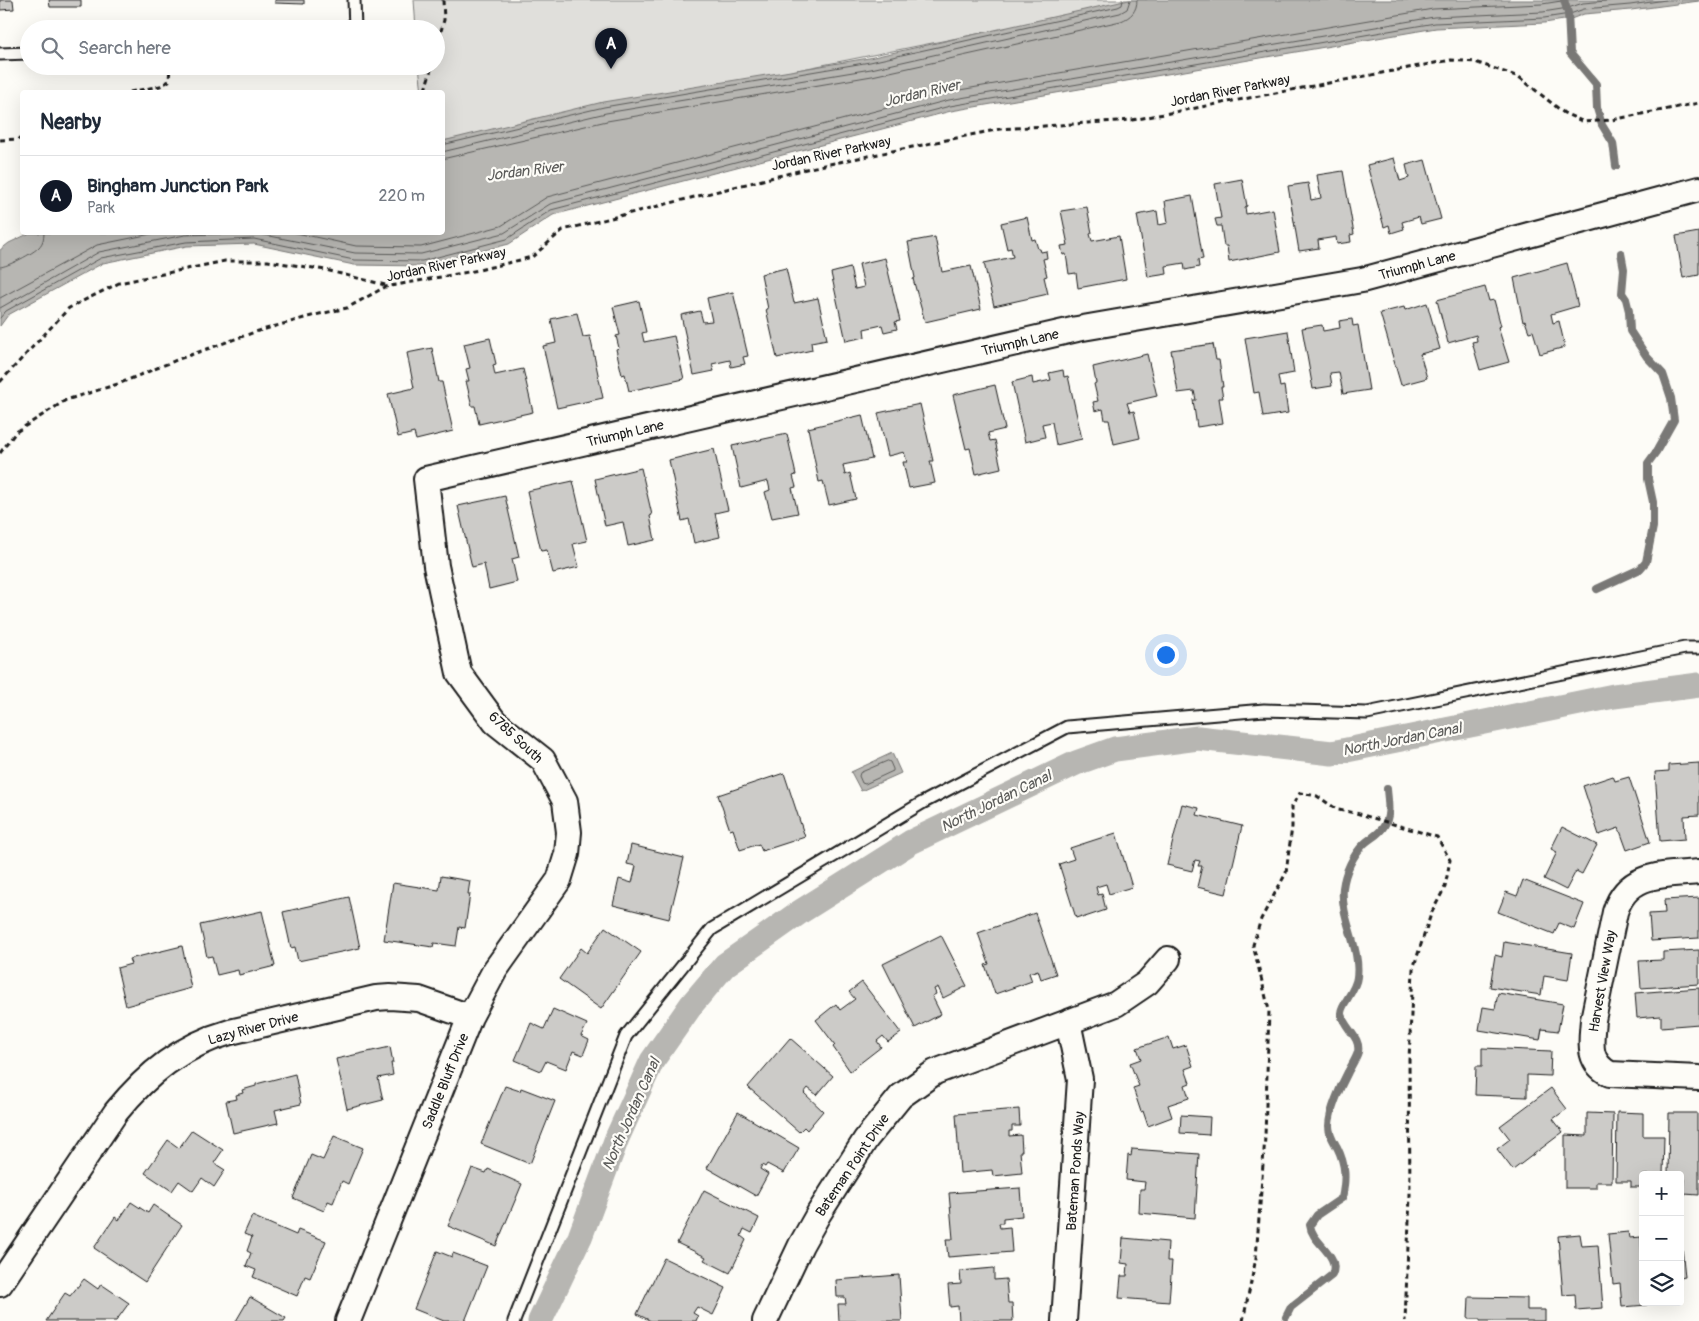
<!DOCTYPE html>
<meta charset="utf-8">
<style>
body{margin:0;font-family:Pangolin,sans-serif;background:#f2f2f3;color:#1f2937}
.controls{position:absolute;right:15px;bottom:15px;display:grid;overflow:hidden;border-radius:5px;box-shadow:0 5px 20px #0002}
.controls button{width:45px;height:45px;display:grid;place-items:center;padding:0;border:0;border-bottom:1px solid #e0e1e3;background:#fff;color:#1f2937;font:25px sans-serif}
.you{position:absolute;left:1165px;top:654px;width:18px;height:18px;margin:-12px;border:4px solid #fff;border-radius:50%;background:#1a73e8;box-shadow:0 0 0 8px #1a73e833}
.badge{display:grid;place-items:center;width:32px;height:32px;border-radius:50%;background:#111827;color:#fff;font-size:16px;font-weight:700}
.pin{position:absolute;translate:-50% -41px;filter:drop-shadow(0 1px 2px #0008)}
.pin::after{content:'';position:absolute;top:26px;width:18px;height:15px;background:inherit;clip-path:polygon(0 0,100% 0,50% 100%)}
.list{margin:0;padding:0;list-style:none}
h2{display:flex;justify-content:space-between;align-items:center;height:65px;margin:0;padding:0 20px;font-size:21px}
h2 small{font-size:16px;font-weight:400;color:#747a83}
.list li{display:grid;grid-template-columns:32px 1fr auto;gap:15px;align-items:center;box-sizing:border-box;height:80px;padding:0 20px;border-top:1px solid #e0e1e3}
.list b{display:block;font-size:19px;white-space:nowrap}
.list p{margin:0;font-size:16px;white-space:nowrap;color:#747a83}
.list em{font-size:16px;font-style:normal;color:#747a83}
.icon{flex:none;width:28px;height:28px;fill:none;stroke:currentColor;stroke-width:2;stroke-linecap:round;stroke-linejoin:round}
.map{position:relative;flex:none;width:1699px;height:1321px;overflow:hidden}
.search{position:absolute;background:#fff;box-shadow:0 5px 20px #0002;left:20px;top:20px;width:425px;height:55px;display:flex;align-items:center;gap:12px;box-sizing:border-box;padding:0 18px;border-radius:28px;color:#747a83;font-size:19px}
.panel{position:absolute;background:#fff;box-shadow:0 5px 20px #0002;left:20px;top:90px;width:425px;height:145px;border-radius:5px}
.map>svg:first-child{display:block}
</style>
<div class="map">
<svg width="1699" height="1321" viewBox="0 0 1699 1321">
<rect width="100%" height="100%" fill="#fdfcf7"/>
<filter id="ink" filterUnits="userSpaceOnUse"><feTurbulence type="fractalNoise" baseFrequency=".02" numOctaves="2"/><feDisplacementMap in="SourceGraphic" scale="10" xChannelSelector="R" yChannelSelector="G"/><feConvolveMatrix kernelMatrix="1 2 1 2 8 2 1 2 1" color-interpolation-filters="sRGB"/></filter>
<g filter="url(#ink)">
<path fill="#e0dfdb" stroke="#7e7e7c" d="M414 0H1147L443 141 442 92H422L419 66H436V29H416Z"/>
<path fill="#b7b6b2" stroke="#797876" d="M1129 0H1699V1L1631 10 1584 14 1571 19 1544 23 1436 28 951 111 553 215 509 244 423 266 354 265 254 244 187 246 103 263 8 315 0 326V250L9 243 30 233 442 232 443 141 603 102 869 58Z
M892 753 901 773 861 791 851 772Z"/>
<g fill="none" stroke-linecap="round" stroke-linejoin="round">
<path stroke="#5a5a58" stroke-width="1" d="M442 145 604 107 870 62 1118 7 1122 5 1123 0
M442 152 606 113 871 69 1120 13 1127 9 1130 0
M442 159 607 121 872 76 1121 21C1131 17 1137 11 1137 0
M292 232 356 246 421 247 501 226 547 197 948 92 1433 9 1542 4 1568 0
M0 267C7 267 34 253 39 247 43 243 44 238 44 232
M0 298 97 245 161 232
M0 308 99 252 185 235 255 233 355 253 421 254 504 233 550 204 949 100 1434 17 1543 12 1568 8 1583 3 1618 0
M0 318 6 311 101 258 186 242 254 239 354 260 422 261 507 239 551 210 950 106 1435 23 1544 18 1570 14 1584 9 1630 5 1666 0
M888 761 890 762 893 769V771L865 784 862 783 859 776 860 773Z"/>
<path stroke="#797876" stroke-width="8" d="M1564 0 1568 13 1570 53 1596 84 1597 108 1602 125 1613 143 1616 166
M1597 589 1640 569 1646 562 1653 527V502L1648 479V463L1656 452 1674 420 1671 398 1663 374 1647 357 1630 331 1629 311 1626 299 1622 293 1624 269 1621 253
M1286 1317 1291 1307 1332 1275C1341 1254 1312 1244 1310 1225L1317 1215 1342 1198C1346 1179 1346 1165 1337 1147 1333 1140 1329 1134 1329 1126 1329 1112 1341 1085 1348 1072 1351 1066 1356 1059 1358 1052 1361 1037 1344 1028 1341 1014 1340 1005 1356 991 1357 977 1361 947 1340 918 1343 888 1345 872 1353 855 1364 844 1371 837 1379 835 1384 826 1391 815 1388 802 1387 789"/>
<path stroke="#b7b6b2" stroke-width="25" d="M540 1321 580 1237 617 1138 652 1061 692 1004 725 965 800 912 911 842 1076 763 1115 749 1198 738 1332 753 1614 696 1699 685"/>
</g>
<path fill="#cccbc8" stroke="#1c1c1c" d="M0 0H13L14 9 0 10Z
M49 0H81V7H50Z
M275 0H304V4L275 3Z
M1394 158 1400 181 1409 178 1406 165 1425 160 1441 219 1421 224 1419 217 1402 222 1404 229 1391 233 1389 225 1384 227 1367 165Z
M1343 171 1354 234 1350 235 1351 242 1337 244 1336 237 1318 240 1319 248 1299 251 1288 186 1308 183 1311 200 1321 198 1317 175Z
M1242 179 1247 206 1245 207 1246 214 1273 209 1280 252 1229 262 1227 246H1224L1221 226H1217L1215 219 1221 218 1215 184Z
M1192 196 1203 259 1198 260 1199 267 1185 270 1184 263 1166 266 1167 274 1148 277 1137 215 1157 211 1159 225 1168 223 1165 201Z
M1087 207 1092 233 1090 234 1092 241 1119 236 1126 279 1078 288 1076 273 1069 274 1066 254 1063 255 1061 246 1068 245 1061 211Z
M1027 217 1032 240 1035 239 1038 249H1040L1041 252 1046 251 1047 258 1043 259 1047 276 1044 277 1048 294 994 306 984 263 1013 257 1011 248 1007 249 1001 223Z
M1699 232V275L1683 278 1676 236Z
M935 237 942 272 971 266 981 309 925 322 913 279 915 278 908 242Z
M885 258 900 321 895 322 897 329 884 332 882 325 864 329 865 337 846 341 831 273 850 268 855 289 864 287 859 264Z
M1567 263 1578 306 1551 314 1553 323 1559 321 1565 347 1540 354 1533 331 1529 332 1525 321 1523 322 1514 278Z
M786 268 794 303 818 298 827 339 811 342 812 350 777 358 766 309H768L761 274Z
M1485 287 1489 301 1494 300 1501 326 1498 327 1509 362 1480 370 1472 342 1477 341 1476 335 1448 343 1437 300Z
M733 292 748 356 743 357 745 364 731 367 730 360 712 364 714 371 694 375 681 315 700 311 703 322 712 321 707 298Z
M639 301 646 332 642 333 644 342 674 336 684 379 629 391 625 374 622 375 616 349 619 348 616 336 620 335 613 307Z
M1427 303 1440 349 1420 354 1427 378 1401 385 1380 313 1404 307 1405 310Z
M577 313 583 337 590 336 603 398 557 408 543 346 556 343 551 319Z
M1352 319 1353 326 1358 325 1369 390 1343 394 1339 372 1330 373 1332 386 1313 389 1302 328 1322 325 1323 331 1340 328 1339 321Z
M1288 331 1294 373 1278 376 1280 387 1284 386 1288 413 1263 417 1259 392 1254 393 1245 338Z
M490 338 496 364 493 365 495 375 523 369 533 412 479 424 475 406H472L466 381H469L466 369 470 368 464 344Z
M1213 344 1216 360H1219L1223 387H1221L1223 398H1219L1223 423 1197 427 1193 400H1196L1194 391 1178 393 1171 350Z
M432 348 439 382H442L453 431 416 440 414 433 398 437 388 394 414 388 407 353Z
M1147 354 1157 396 1127 403 1130 412 1134 411 1140 438 1114 444 1109 420H1105L1103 409 1095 411 1093 402 1098 401 1094 384 1096 383 1093 367Z
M1063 370 1064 377 1068 376 1082 439 1056 445 1052 422 1042 424 1045 437 1025 442 1012 382 1032 377 1033 384 1051 380 1049 373Z
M995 385 1005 429 988 433 990 441 995 440 1001 468 976 474 970 448 966 449 953 395Z
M920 404 933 461H930L935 483 909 488 903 462H907L904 452 888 456 878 413Z
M862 415 872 459 843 465 845 475 850 473 856 499 829 505 823 481 819 482 808 428Z
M787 434 796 475 793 476 796 487 792 488 798 513 772 518 765 492 770 490 768 481 741 488 732 446Z
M714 449 728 510 715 513 720 537 694 543 689 519 682 521 669 460Z
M641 468 652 515 650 516 655 540 628 546 623 522 605 526 595 479Z
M573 481 587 541 573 544 579 567 553 573 547 550 541 551 527 491Z
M505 496 519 557 512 559 517 582 489 589 484 564 472 567 458 506Z
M1699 763V815L1684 816 1685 839 1660 841 1655 772 1669 771V765Z
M784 773 805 837 762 851 759 844 740 850 733 829 730 830 718 795Z
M1613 776 1615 781 1629 777 1650 842 1627 850 1619 828 1599 835 1583 786Z
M1182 804 1199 808 1197 815 1242 826 1226 894 1197 887 1202 866H1198L1200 861 1195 860 1192 871 1167 865Z
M1562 827 1597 845 1582 874 1576 871 1566 890 1544 879 1557 852 1551 849Z
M1116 833 1132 887 1109 894 1106 884 1096 887 1098 895 1102 894 1106 910 1082 918V916L1076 918 1059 864 1074 859 1070 848Z
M631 845 684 858 669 919 613 905 619 879 632 883 636 866 627 864Z
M441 876 470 881 468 894H470L465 928 459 927 456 946 434 943 433 947 384 940 393 883 439 890Z
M1523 880 1584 904 1574 929 1559 923 1554 934 1498 912 1506 892 1517 896Z
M349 897 360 948 298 961 295 947 291 948 283 912Z
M1699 898V938L1651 941 1649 914 1665 913 1664 900Z
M262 911 275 966 239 975 238 970 217 975 212 956 207 957 200 925Z
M1035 913 1056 974 1041 979 1038 970 1029 973 1032 981 995 994 985 965 989 964 978 933Z
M605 927 641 952 601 1009 559 979 581 948 587 953Z
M941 935 967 986 943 998 938 987 934 989 936 994 932 996 941 1014 915 1028 883 964Z
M1504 942 1572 953 1568 980 1544 976 1541 995 1490 987 1495 955 1502 957Z
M182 946 191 988 126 1006 117 968 131 964 129 959Z
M1699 950V984L1641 988 1639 961 1663 960V952Z
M862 982 901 1033 888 1042 883 1036 877 1041 881 1047 850 1071 833 1047 835 1045 816 1020 836 1004 840 1010 855 999 849 992Z
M1699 988V1024L1661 1027V1016L1637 1018 1635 993Z
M1498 993 1563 1004 1558 1031 1542 1029 1540 1040 1479 1030 1483 1007 1495 1009Z
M553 1009 587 1024 581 1036 589 1040 583 1055 573 1051 566 1069 546 1061 541 1071 515 1060 531 1023 544 1029Z
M1169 1037 1173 1049 1186 1045 1193 1066 1185 1069 1190 1083 1185 1085 1189 1098 1168 1105 1172 1117 1148 1126 1143 1111 1141 1112 1133 1088 1139 1086 1130 1063 1141 1059 1137 1048Z
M790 1038 833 1076 817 1095 808 1088 804 1093 823 1111 807 1130 804 1127 799 1132 748 1087Z
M390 1047 393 1063H391L393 1075 378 1078 383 1100 347 1109 336 1059Z
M1482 1048 1551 1051 1550 1076 1527 1075V1097L1475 1095 1476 1066H1482Z
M295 1074 301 1104 275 1110 278 1123 233 1133 226 1101 237 1099 236 1095 243 1093 242 1090 256 1086V1084Z
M505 1086 520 1091 521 1088 555 1101 530 1164 481 1144Z
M1551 1088 1567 1109 1553 1119 1563 1132 1513 1170 1497 1149 1510 1139 1500 1126Z
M1019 1109 1020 1126H1012V1131H1009V1136L1021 1135 1022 1151H1020L1022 1173 993 1176 992 1170 960 1173 956 1114Z
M738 1112 799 1148 784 1173 767 1164 765 1167 762 1165 760 1169 768 1174 756 1196 707 1168Z
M1617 1112 1643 1113V1136H1664L1663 1175H1643V1187H1631V1181H1616Z
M1587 1113 1613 1114 1612 1182H1596V1188H1565V1135L1587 1136Z
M1669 1113H1697V1131H1699V1195L1684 1194 1685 1179H1680V1175H1668Z
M1181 1115 1210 1117 1209 1135 1180 1133Z
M192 1130 223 1150 214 1163 225 1170 214 1187 202 1178 193 1191 179 1181 172 1191 145 1173 168 1140 179 1148Z
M334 1136 363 1148 348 1184 342 1181 333 1203 328 1201 324 1211 293 1198 311 1155 323 1160Z
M1132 1149 1199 1154 1195 1218 1139 1213 1140 1189H1144L1145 1182 1126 1180 1128 1155 1131 1156Z
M472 1168 486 1173 488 1169 522 1184 496 1246 448 1226Z
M1020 1188 1022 1216 1003 1218V1223H999L1000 1228 1010 1227 1012 1252 948 1257 946 1239H953L949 1193Z
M704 1190 759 1218 752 1233 744 1229 741 1236 746 1240 730 1273 704 1260 706 1257 677 1243Z
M131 1202 148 1213 153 1205 182 1225 145 1282 94 1248 115 1217 119 1220Z
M252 1216 296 1235 298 1230 326 1241 310 1278 305 1276 297 1296 253 1277 256 1270 246 1266 251 1253 247 1251 252 1237 244 1234Z
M1680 1227 1685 1277 1680 1278Z
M1628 1232 1629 1238 1641 1237 1643 1302H1647V1305L1622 1307 1620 1283 1613 1284 1608 1234Z
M1580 1234 1582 1246 1598 1245 1603 1308 1576 1310 1575 1294 1563 1295 1558 1236Z
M1123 1238 1168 1242 1167 1261H1172L1169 1302 1119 1298 1121 1276H1127L1128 1264 1121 1263Z
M437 1251 452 1257 453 1253 487 1266 465 1321H444L414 1309Z
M664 1258 726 1288 713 1315 697 1307 693 1313 698 1316 696 1321H651L637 1314Z
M994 1268V1280L1006 1279 1008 1303H1012L1013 1321H959L958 1306 950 1307 948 1285 961 1284 960 1271Z
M899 1275 902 1321H839L838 1304H846L845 1297H837L836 1280Z
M84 1279 98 1289 101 1284 129 1303 116 1321H46L65 1293 70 1296Z
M250 1297 286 1318 284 1321H236Z
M1469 1297 1527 1298V1310H1545V1321H1480V1319H1468Z"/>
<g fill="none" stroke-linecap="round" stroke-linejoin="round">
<defs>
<path id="service" d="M354 0 355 29
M0 54 29 53
M514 1321 626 1036 712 929 922 803 1067 727 1264 710 1367 713 1685 648H1699"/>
<path id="minor" d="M1699 872C1664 875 1627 872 1615 912L1593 1020C1591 1043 1587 1062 1610 1074L1699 1078
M0 1284 116 1112C148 1073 181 1046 230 1032L376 998 390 997 419 999 470 1017
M348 1321 470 1017 495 970 559 880 567 854 569 832 565 801 543 760 495 722 459 673 436 566 426 479 1077 329 1362 280 1699 189
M765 1321 801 1245 819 1213 866 1139 901 1096 935 1072 1116 1004 1147 983 1168 959
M1064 1321 1080 1079 1068 1022"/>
</defs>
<use href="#service" stroke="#1c1c1c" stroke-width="15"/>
<use href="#minor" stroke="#1c1c1c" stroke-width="28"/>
<path stroke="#1c1c1c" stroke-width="3" stroke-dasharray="5 4" stroke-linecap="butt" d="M436 49 444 20 443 0
M425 90 432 66
M130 92 160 86 169 81 170 66
M0 140 22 139
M0 382 69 308 119 283 225 261H268L326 270 389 286
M0 453 16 432 66 400 118 384 179 359 255 332 315 315 347 308 385 287 479 270 532 257 563 230 810 168 1000 129 1132 120 1451 60 1475 62 1519 77 1564 113 1584 122 1611 120 1699 103
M1243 1321 1256 1258 1265 1137 1269 1010 1253 945 1261 919 1286 873 1292 827V806L1300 793 1317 796 1338 810 1356 813 1437 837 1450 860 1445 887 1431 914 1413 969 1409 1060 1410 1195 1405 1321"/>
<use href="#service" stroke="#fdfcf7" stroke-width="11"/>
<use href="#minor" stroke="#fdfcf7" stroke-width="24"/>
</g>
</g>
<g text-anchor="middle" stroke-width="4.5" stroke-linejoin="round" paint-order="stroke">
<g font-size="14" fill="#1c1c1c" stroke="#fdfcf7">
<text transform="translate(1230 90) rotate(-11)" y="5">Jordan River Parkway</text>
<text transform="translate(831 153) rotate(-12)" y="5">Jordan River Parkway</text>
<text transform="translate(446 264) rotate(-12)" y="5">Jordan River Parkway</text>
<text transform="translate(1417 265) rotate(-15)" y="5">Triumph Lane</text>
<text transform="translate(1020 342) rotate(-13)" y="5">Triumph Lane</text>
<text transform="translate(625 433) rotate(-13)" y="5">Triumph Lane</text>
<text transform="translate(516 737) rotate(43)" y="5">6785 South</text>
<text transform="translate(1602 981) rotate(-80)" y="5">Harvest View Way</text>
<text transform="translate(253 1028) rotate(-15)" y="5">Lazy River Drive</text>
<text transform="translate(445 1081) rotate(-68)" y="5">Saddle Bluff Drive</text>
<text transform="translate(852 1165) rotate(-56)" y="5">Bateman Point Drive</text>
<text transform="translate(1075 1171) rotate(-86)" y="5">Bateman Ponds Way</text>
</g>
<g font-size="15" font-style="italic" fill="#5a5a58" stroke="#fdfcf7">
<text transform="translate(922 93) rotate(-13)" y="5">Jordan River</text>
<text transform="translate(525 171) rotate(-7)" y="5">Jordan River</text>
<text transform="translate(1402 739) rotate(-11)" y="5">North Jordan Canal</text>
<text transform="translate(996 801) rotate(-26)" y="5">North Jordan Canal</text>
<text transform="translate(631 1114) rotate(-66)" y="5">North Jordan Canal</text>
</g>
</g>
</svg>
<div class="controls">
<button>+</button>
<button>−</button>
<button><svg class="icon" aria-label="layers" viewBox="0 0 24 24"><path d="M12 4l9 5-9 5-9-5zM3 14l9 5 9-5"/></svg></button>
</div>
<div class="you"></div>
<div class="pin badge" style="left:611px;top:69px">A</div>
<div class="search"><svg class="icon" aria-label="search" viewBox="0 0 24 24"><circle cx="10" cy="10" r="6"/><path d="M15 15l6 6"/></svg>Search here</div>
<section class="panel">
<h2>Nearby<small></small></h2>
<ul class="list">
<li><span class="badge">A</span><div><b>Bingham Junction Park</b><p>Park</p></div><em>220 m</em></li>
</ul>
</section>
</div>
